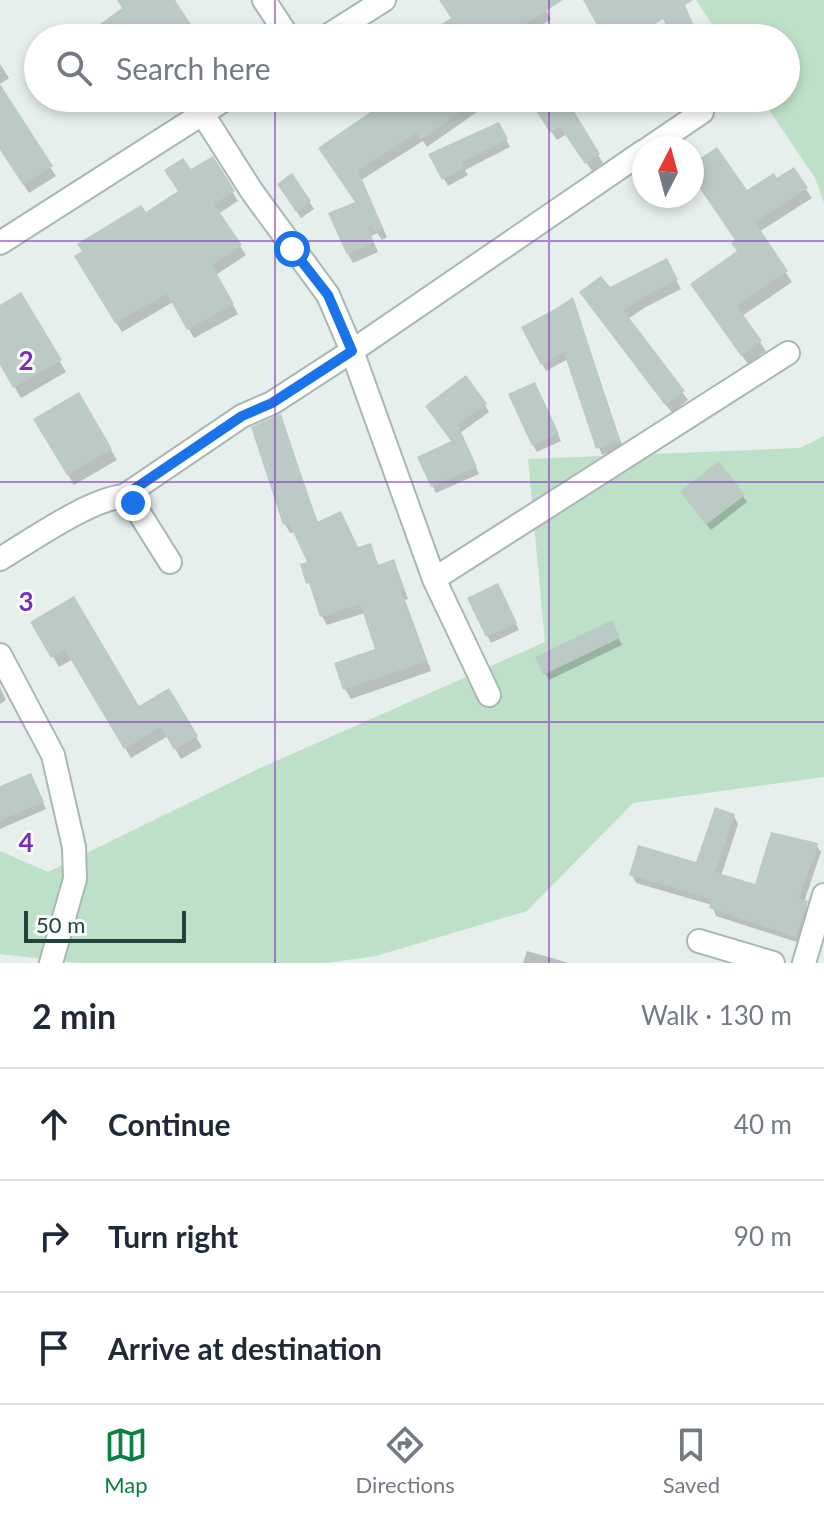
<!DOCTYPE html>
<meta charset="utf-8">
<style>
body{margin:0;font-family:Lato,sans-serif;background:#f2f2f3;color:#1f2937}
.compass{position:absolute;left:632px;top:136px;width:72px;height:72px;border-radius:50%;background:#fff;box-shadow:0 4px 12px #0003;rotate:6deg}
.scale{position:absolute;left:24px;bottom:20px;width:162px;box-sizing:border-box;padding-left:8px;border:4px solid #24423a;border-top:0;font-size:22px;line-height:28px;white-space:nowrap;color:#24423a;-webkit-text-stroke:6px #f7fbf9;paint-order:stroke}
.stop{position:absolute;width:24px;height:24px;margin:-18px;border:6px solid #1a73e8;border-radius:50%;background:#fff}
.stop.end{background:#1a73e8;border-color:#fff;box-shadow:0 2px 8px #0008}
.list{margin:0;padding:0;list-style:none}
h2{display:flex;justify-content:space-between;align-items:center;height:104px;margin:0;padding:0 32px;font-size:34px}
h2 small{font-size:26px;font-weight:400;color:#747a83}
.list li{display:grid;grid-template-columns:52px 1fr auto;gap:24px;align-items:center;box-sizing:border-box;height:112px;padding:0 32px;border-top:2px solid #e0e1e3}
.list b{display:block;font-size:30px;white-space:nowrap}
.list em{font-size:26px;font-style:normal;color:#747a83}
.icon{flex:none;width:44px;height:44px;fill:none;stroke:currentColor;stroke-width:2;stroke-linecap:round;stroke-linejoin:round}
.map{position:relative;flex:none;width:824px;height:963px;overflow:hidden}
.search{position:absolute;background:#fff;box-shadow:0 4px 12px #0003;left:24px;right:24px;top:24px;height:88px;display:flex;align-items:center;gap:20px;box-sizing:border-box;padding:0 28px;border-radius:44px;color:#747a83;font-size:30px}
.sheet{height:440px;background:#fff}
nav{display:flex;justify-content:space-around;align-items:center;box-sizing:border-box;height:112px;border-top:2px solid #e0e1e3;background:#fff;font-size:22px;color:#747a83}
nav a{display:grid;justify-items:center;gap:4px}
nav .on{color:#0b8043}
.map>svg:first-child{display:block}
</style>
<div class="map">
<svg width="824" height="963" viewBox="0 0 824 963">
<rect width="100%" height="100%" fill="#e6efeb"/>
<path fill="#bfe0c8" d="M696 0H824V203L815 178 761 98H786V38H721Z
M824 436V777L633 803 527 911 376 956 326 963H77L0 954V851L48 872 258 769 545 642 528 459 800 448Z"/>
<path fill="#0003" d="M447 0H540L551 19 523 38H423L453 19Z
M585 0H634L655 36 581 38 600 26Z
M0 64 9 78 0 84Z
M0 87 56 176 29 193 0 147Z
M291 98H313L298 108Z
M365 98H497L427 147 423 141 361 180 387 237 382 240 377 233 371 236 378 252 353 263 348 254 357 203 326 157 374 112Z
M530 98H563L603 163 592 171 567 134 557 140Z
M498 124 510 147 465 170 468 175 448 186 431 155Z
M212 158 238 201 218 214 246 255 216 275 238 314 194 338 173 302 122 332 76 257 180 192 190 172Z
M692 167 746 192 776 181 806 189 812 198 759 232 792 282 742 316 766 351 748 364 698 294 739 252 737 241 692 175Z
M292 176 314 209 301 218 283 191Z
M666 261 681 289 644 308 628 319 688 400 672 413 587 301Z
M21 295 66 372 21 398 0 362V307Z
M572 299 623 448 602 455 568 359 546 371 523 328Z
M538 391 561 441 537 452 533 445Z
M78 395 117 460 74 485 36 420Z
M485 405 489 412 460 433 479 474 436 493 419 458 453 443 431 413Z
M280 416 318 523 358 549 370 545 379 566 393 562 398 571 408 599 405 600 431 671 351 699 345 689 377 650 365 613 327 625 322 616 309 563 295 532 290 533 285 524Z
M743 496 747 502 711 530 686 499Z
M501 593 519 630 491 643 469 599Z
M33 623 139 708 169 691 202 747 181 759 168 736 131 758 73 659 59 667Z
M611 623 622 645 549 680 537 658Z
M0 687 6 700 0 704Z
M34 782 46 809 0 829V788Z
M734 816 738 824 721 876 756 886 816 845 821 852 804 902 811 911 800 943 716 916 712 905 636 883 632 875 698 865Z
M527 951 569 963H523Z"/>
<path fill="#bbcac4" d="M117 0H175L200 38H81L122 8Z
M439 0H563L519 28 526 38H420L451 18Z
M583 0H693L685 5 699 38H672L663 19 634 38H578L597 25Z
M0 84 53 166 23 185 0 150Z
M367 98H480L420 140 417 133 358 170 383 228 376 232 371 225 368 227 374 243 347 255 328 213 355 202 318 148 375 109Z
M528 98H566L600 154 585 164 560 127 550 133Z
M499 122 508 139 462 162 465 168 442 180 428 154Z
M717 147 747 190 774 173 777 178 794 167 808 188 755 222 788 271 737 306 762 341 741 356 690 284 737 251 731 243 735 240 692 177V164Z
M213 156 235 191 214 204 242 245 212 265 234 304 187 330 167 294 115 323 74 256 82 251 77 244 141 205 146 212 178 191 164 170 183 158 191 169Z
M292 173 311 201 296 212 277 184Z
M667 258 678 280 639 299 624 311 685 391 665 405 579 292 601 276 610 287Z
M21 292 62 360 13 388 0 365V305Z
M573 297 620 441 596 449 564 353 541 365 521 327 557 308Z
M466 375 487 404 458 425 477 467 431 487 417 457 451 441 425 406Z
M535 382 559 434 532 446 508 394Z
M79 392 112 449 67 475 33 419Z
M281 414 317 522 341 511 358 547 371 543 378 565 394 559 404 589 401 590 427 661 343 690 334 663 375 649 360 604 320 617 309 583 306 584 300 564 307 562 289 523 283 525 251 427Z
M719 461 745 495 706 525 680 491Z
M498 583 517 623 486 637 467 598Z
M74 596 139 706 169 688 198 736 174 750 161 727 124 749 65 650 51 658 30 622Z
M612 620 620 638 543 675 535 657Z
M31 773 44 802 0 821V786Z
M715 807 735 814 715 872 755 884 771 832 818 843 813 863H811L799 898 808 901 796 937 709 908 712 899 629 875 638 845 696 862Z"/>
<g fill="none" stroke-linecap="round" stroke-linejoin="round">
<defs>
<path id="minor" d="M264 0 289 38
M324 38 384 0
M202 113 253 193 328 295 352 351 434 579 489 695
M649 148 702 112
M0 243 227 98
M124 496 242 416 272 403 352 351 644 151
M0 559C32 540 88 500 124 496L133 503 170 562
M434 579 788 353
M0 655 53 755 74 847 75 879 51 963
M699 941 773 963
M804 963 824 895"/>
</defs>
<use href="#minor" stroke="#a8b8b2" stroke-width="26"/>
<use href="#minor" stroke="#fff" stroke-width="22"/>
</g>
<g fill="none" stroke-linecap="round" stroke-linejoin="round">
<path stroke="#1a73e8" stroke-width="10" d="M133 503 124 496 242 416 272 403 352 351 328 295 292 249"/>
</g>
<path fill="none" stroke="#7b2cbf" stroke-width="2" stroke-opacity="0.55" d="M275 0V38M549 0V38M275 98V963M549 98V963M0 241H824M0 482H824M0 722H824"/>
<g font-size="26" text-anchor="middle" font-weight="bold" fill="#7b2cbf" stroke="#f7fbf9" stroke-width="6" stroke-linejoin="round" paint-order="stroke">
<text x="26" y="370">2</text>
<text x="26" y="611">3</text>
<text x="26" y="852">4</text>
</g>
</svg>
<svg class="compass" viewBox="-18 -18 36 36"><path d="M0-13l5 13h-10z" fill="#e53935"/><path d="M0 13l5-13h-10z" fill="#747a83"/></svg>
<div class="scale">50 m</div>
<div class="stop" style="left:292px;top:249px"></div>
<div class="stop end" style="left:133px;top:503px"></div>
<div class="search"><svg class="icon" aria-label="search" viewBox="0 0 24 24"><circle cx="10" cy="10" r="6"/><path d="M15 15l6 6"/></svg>Search here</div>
</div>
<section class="sheet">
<h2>2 min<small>Walk · 130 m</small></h2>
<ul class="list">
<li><svg class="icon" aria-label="ahead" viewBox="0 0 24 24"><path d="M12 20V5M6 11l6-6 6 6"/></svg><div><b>Continue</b></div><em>40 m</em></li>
<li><svg class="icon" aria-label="right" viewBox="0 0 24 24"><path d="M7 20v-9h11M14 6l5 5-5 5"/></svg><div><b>Turn right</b></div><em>90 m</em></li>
<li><svg class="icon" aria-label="arrive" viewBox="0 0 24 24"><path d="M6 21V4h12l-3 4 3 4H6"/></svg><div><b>Arrive at destination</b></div></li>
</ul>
</section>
<nav>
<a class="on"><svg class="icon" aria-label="map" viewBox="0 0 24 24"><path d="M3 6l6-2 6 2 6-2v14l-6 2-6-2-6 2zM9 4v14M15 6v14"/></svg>Map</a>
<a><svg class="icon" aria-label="directions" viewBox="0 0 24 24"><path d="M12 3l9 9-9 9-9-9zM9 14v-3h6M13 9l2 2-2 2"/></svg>Directions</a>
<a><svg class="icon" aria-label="saved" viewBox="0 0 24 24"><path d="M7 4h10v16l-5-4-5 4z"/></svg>Saved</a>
</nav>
